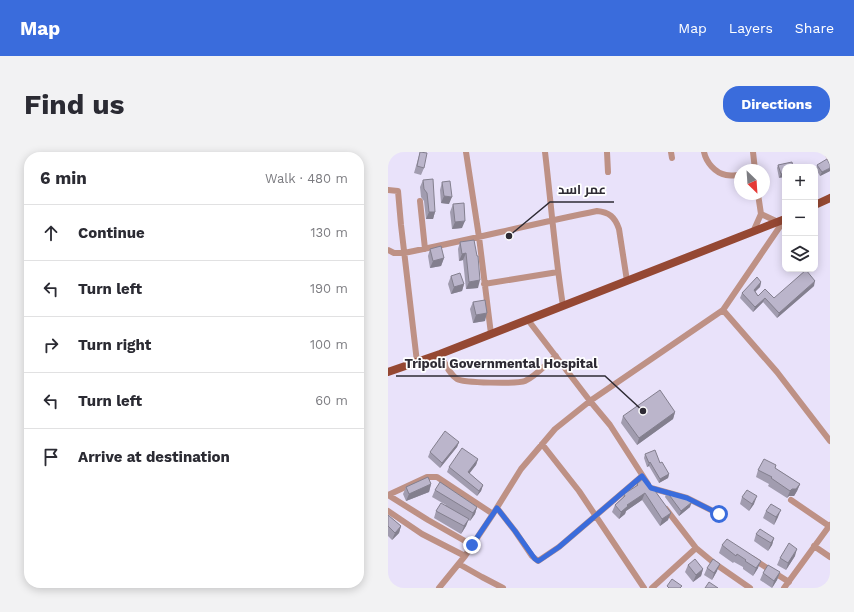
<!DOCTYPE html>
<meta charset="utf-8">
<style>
body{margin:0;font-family:"Work Sans",Cairo,sans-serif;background:#f2f2f3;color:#2b2b33}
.controls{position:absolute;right:12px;top:12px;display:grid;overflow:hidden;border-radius:8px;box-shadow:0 2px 10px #0003}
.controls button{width:36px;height:36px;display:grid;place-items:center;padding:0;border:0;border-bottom:1px solid #e1e1e2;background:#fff;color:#2b2b33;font:20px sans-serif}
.compass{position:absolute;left:346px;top:12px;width:36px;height:36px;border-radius:50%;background:#fff;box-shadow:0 2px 10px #0003;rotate:155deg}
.stop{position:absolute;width:12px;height:12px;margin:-9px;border:3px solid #3a6cdc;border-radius:50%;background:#fff}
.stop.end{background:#3a6cdc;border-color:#fff;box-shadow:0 1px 4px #0008}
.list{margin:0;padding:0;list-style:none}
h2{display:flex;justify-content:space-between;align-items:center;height:52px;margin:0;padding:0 16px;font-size:17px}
h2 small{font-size:13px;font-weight:400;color:#7c7c81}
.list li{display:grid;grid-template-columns:26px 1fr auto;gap:12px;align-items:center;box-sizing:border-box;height:56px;padding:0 16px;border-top:1px solid #e1e1e2}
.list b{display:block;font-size:15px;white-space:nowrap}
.list em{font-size:13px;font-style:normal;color:#7c7c81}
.icon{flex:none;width:22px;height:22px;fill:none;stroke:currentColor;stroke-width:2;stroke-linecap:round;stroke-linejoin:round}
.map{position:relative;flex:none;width:442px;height:436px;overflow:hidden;border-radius:16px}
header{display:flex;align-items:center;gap:24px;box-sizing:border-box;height:56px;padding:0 20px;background:#3a6cdc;color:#fff}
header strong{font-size:19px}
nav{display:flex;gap:22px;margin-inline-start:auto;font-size:14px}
.intro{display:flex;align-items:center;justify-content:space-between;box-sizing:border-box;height:96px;padding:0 24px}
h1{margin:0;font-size:28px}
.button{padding:10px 18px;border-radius:16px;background:#3a6cdc;color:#fff;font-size:14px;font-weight:700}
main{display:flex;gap:24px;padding:0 24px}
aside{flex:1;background:#fff;border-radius:16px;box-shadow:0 2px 10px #0003}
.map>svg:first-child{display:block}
</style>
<header>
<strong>Map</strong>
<nav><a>Map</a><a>Layers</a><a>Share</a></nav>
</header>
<div class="intro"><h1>Find us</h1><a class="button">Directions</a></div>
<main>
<aside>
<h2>6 min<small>Walk · 480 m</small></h2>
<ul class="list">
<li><svg class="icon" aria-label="ahead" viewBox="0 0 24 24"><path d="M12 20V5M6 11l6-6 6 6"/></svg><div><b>Continue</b></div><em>130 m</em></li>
<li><svg class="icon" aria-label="left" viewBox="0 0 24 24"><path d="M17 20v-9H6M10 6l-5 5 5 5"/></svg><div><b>Turn left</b></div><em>190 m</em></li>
<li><svg class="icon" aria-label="right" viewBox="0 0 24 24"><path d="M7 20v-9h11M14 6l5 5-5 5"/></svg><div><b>Turn right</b></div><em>100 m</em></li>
<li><svg class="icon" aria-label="left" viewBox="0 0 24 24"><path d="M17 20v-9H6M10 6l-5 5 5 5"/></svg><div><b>Turn left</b></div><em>60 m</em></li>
<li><svg class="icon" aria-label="arrive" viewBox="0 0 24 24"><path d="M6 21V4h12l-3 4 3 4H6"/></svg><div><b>Arrive at destination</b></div></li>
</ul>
</aside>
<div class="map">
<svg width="442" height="436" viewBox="0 0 442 436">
<rect width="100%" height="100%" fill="#e9e2fa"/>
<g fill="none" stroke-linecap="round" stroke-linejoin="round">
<path stroke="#be9185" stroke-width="6" d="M78 0 91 85 103 182
M157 0C163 51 167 103 175 154
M219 0 220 20
M283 0 284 6
M316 0C318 10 327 21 338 23 343 24 348 23 352 23
M365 0 367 18
M438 0 442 6
M0 38 10 39 13 73 29 210
M32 49 37 97
M373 62 390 70
M365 80 373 62 370 42
M0 98 6 101H16C81 88 144 72 209 59 221 60 227 65 231 77L239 129
M96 132 170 120
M335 158 389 220 442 289
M140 168 202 249 222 273 260 332
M52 202C57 211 61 222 69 227 75 231 130 232 137 229 148 224 158 212 168 204
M154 292 191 339 256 436
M263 336 299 346 331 362
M0 343 39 325H49L105 362
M0 343 40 368 84 393
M403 348 441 374
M109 356 127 379 144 404 150 409 171 395 254 324
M278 357 308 396 326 411 362 436
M0 359 34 382 77 404
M426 394 442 405
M365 407 401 430
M71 412 94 425 115 436
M51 436 77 404 105 362 133 317 167 277 202 249 335 158 397 67
M264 436 308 396
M396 436 442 373"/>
<path stroke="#954833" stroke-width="8" d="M427 53 442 46
M0 220 52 202 397 67"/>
</g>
<path fill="#a19caf" d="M32 0 36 16 33 23 26 21Z
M404 10 391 26 389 16 390 13Z
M429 13 442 19 432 24 428 17Z
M35 28 47 60 45 67H38L36 49 33 45 32 35Z
M54 30 61 52 53 51 52 38Z
M65 52 74 76 64 77 62 60Z
M86 88 90 136 78 137 75 108 71 109 70 97 72 90Z
M42 97 56 106 53 114 42 116 40 104Z
M63 124 76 132 74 139 63 142 60 132Z
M373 130 372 135 367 139 370 144 386 146 426 134 389 166 375 150 365 160 352 146 354 141Z
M85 150 97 169 85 171 82 157Z
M287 260 285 267 249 293 233 271 235 264Z
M71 290 69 295 52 316 40 305 42 300Z
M257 302 272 311 281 322 280 326 271 331 261 314 259 315 256 306Z
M90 307 88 313 81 321 95 333 93 339 89 344 59 320 61 315Z
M388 313 387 316 412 332 409 339 406 344H401L399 346 380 334 381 332 368 325 370 318Z
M43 332 41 340 18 349 15 342 18 335Z
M249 332 280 368 272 374 254 348 238 359 237 362 231 367 224 360 227 353 235 345 236 342 248 334Z
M47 338 89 355 87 362 82 369 80 367 78 374 73 382 46 366 48 359 58 353 44 345Z
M279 340 302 355 291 364 277 345Z
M354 345 366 352 361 359 352 352Z
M378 359 390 365 386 373 375 366Z
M0 363 13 374 11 381 4 388 0 384Z
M368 382 386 386 384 393 380 399 366 389Z
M339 387 370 416 365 424 355 417V415L346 410 345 411 331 401 334 393Z
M407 404 398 418 389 413 392 406Z
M300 413 315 417 313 424 305 430 297 420Z
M319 416 329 419 324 428 316 423Z
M392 420 389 428 384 436 372 428 375 421Z"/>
<path fill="#837f8e" d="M442 16V19L432 24 434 20Z
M397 21V25L391 26 393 22Z
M56 44 64 45 61 52 53 51Z
M41 60H47L45 67H38Z
M77 69 74 76 64 77 67 70Z
M78 101 75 108 71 109 74 102Z
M56 106 53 114 42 116 45 109Z
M92 128 90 136 78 137 81 130Z
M427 129 426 134 389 166 391 161Z
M373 130 372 135 364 143 366 138Z
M76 132 74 139 63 142 66 135Z
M377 146 375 150 365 160 367 155Z
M99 161 97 169 85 171 88 163Z
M287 260 285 267 249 293 251 286Z
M71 290 69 295 52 316 54 311Z
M90 307 88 313 78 326 80 320Z
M262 310 261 314 259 315 261 311Z
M281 322 280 326 271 331 272 327Z
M43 332 41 340 18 349 21 342Z
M412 332 409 339 406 344H401L399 346 402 339Z
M95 333 93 339 89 344 91 339Z
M257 341 254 348 238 359 237 362 231 367 233 360 239 353Z
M369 344 366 352 361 359 364 352Z
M304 350 302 355 291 364 293 359Z
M89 355 87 362 82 369 85 361Z
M393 358 390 365 386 373 388 365Z
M283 361 280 368 272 374 274 367Z
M81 367 78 374 73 382 76 374Z
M13 374 11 381 4 388 7 381Z
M386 386 384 393 380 399 383 391Z
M409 397 407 404 398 418 400 411Z
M373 409 370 416 365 424 368 416Z
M332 412 329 419 324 428 326 421Z
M315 417 313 424 305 430 308 423Z
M392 420 389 428 384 436 386 429Z"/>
<path fill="#bbb5cb" stroke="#837f8e" d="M32 0 39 1 36 16 29 14Z
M439 7 442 13V16L434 20 429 13Z
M404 10 405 15H397V21L393 22 390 13Z
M45 27 47 60H41L39 41 36 37 35 28Z
M62 29 64 45 56 44 54 30Z
M76 51 77 69 67 70 65 52Z
M86 88 89 104H90L92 128 81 130 78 101 74 102 72 90Z
M53 94 56 106 45 109 42 97Z
M418 118 427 129 391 161 377 146 367 155 354 141 369 125 373 130 366 138 370 144 377 137 386 146Z
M72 121 76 132 66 135 63 124Z
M97 148 99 161 88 163 85 150Z
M272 238 287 260 251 286 235 264Z
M57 279 71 290 54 311 42 300Z
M74 296 90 307 80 320 95 333 91 339 61 315Z
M267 298 272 311 274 310 281 322 272 327 262 310 261 311 257 302Z
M376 307 388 313 387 316 412 332 408 337H404L402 339 383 326 384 325 370 318Z
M40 325 43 332 21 342 18 335Z
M257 325 283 361 274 367 257 341 239 353 240 354 233 360 227 353 237 344 236 342 250 333 249 332Z
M52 330 89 355 85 361 47 338Z
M359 338 369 344 364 352 354 345Z
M279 340 295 344 304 350 293 359Z
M53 351 81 367 76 374 48 359Z
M383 352 393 358 388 365 378 359Z
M0 363 13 374 7 381 0 374Z
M372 377 386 386 383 391 368 382Z
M339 387 373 409 368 416 357 409 358 408 349 402 348 404 334 393Z
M401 391 409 397 400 411 392 406Z
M307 407 315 417 308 423 300 413Z
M325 407 332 412 326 421 319 416Z
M380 413 392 420 386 429 375 421Z
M284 427 294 434 292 436H281L279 434Z
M321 430 330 436H317Z"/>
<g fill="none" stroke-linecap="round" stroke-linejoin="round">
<path stroke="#3a6cdc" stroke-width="5" d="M84 393 109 356 127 379 147 407 150 409 152 408 171 395 254 324 263 336 299 346 331 362"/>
</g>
<path fill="none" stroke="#2e2b34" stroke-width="1.5" d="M121 84L162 50H226M255 259L217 224H8"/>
<g fill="#2e2b34" stroke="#fff" stroke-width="1.5">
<circle cx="121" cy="84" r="4"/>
<circle cx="255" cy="259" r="4"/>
</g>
<g font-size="13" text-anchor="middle" font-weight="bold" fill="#2e2b34" stroke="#fff" stroke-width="3.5" stroke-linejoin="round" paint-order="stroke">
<text x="194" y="42">عمر اسد</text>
<text x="113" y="216">Tripoli Governmental Hospital</text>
</g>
</svg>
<div class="controls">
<button>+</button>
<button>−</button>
<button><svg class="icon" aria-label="layers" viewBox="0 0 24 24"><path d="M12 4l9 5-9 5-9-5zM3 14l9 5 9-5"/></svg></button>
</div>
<svg class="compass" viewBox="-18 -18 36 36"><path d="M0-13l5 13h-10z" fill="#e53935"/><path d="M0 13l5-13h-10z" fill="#7c7c81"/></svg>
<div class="stop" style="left:331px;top:362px"></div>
<div class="stop end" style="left:84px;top:393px"></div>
</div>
</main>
